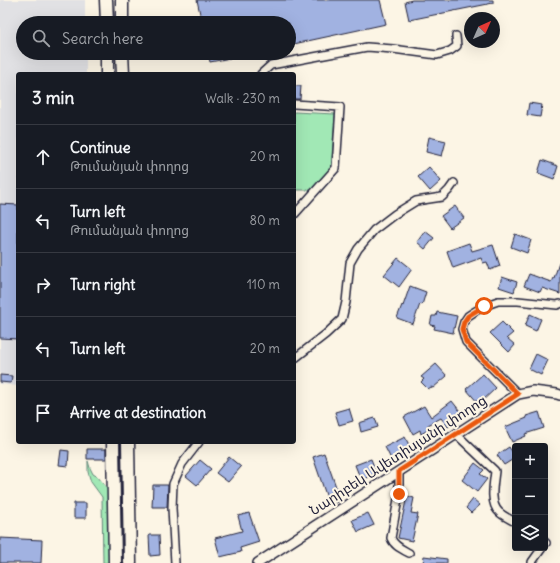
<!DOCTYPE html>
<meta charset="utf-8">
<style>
body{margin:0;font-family:Delius,"Noto Sans Armenian",sans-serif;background:#20242c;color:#f1f3f6}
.controls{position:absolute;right:12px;bottom:12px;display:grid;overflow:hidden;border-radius:4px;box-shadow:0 4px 16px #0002}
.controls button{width:36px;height:36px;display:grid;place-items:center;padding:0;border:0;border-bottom:1px solid #363941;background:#171b24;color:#f1f3f6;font:20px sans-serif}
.compass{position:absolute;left:464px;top:12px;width:36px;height:36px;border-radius:50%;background:#171b24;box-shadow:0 4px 16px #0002;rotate:45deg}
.stop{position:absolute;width:12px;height:12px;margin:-9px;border:3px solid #ea580c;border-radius:50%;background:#fff}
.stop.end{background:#ea580c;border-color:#fff;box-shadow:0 1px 4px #0008}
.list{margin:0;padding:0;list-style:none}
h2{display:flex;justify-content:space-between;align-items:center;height:52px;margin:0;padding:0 16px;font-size:17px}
h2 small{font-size:13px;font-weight:400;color:#9ea1a6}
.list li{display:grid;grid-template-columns:26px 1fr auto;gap:12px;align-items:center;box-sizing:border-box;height:64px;padding:0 16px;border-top:1px solid #363941}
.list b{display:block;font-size:15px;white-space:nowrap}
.list p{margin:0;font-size:13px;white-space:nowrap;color:#9ea1a6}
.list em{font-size:13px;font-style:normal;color:#9ea1a6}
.icon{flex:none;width:22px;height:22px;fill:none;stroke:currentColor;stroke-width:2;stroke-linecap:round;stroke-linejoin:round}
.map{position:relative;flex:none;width:560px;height:563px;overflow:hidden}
.search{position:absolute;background:#171b24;box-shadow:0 4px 16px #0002;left:16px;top:16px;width:280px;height:44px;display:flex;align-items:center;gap:10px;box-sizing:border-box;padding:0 14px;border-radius:22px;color:#9ea1a6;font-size:15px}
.panel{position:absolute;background:#171b24;box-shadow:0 4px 16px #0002;left:16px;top:72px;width:280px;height:372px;border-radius:4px}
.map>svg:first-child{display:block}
</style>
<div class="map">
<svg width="560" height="563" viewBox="0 0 560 563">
<rect width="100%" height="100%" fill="#fcf5e5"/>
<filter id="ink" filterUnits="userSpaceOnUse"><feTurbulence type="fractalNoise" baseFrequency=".025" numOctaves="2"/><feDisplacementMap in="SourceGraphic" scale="8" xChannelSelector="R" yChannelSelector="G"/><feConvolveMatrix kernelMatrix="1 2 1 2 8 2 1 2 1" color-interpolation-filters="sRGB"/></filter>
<g filter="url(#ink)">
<path fill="#e1e1e4" d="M0 0H85V23H23V53H86V74H18V386L0 384Z"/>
<path fill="#a1e8b5" stroke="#628578" d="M294 112 335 114 331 171 313 190H294Z
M118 442H124L126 563H119Z
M88 461 90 468 93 474 98 477 110 492V563H103L102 497 91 482 88 472Z"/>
<path fill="#a1b2e1" stroke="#22223b" d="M197 0H380L386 24 289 45V23H202Z
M412 0H493V3L409 20 405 2Z
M208 53H240L241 56 210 62Z
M294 86H301L300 99H294Z
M529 103 542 105 540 117 527 115Z
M429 137 446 141 442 156 426 152Z
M542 160 558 166 554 179 538 173Z
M429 167 441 181 430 191 418 177Z
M0 204 18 205V339L0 338Z
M455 206 464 218 450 228 441 216Z
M425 231 434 238 425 249 417 242Z
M515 234 531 240 527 253 511 247Z
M469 243 472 251 493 245 500 266 490 270 487 262 483 263 481 258 453 268 447 251Z
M398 258 412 269 399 287 384 275Z
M559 263H560V294L542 288 540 292 524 286 529 274 551 282 553 278H554Z
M502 277 517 282 514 292 499 287Z
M410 286 426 292 422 305 420 304 413 324 397 318 402 305 403 306Z
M437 312 457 316 453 333 434 329 435 326 430 325 432 316H436Z
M530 314 541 319 536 331 525 326Z
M502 322 513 333 507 338 515 345 509 352 490 333Z
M536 354 548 360 541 375 529 369Z
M436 364 447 376 433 388 431 387 428 389 421 382 424 379 421 377Z
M483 374 496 388 479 404 466 389Z
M0 375 12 376 11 383 0 382Z
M452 401 463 415 448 427 441 418 428 425 430 429 421 434 420 430 413 434 404 417 424 406 431 417Z
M349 408 353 421 339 425 335 412Z
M539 412 544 428 525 434 526 436 512 442 505 427 527 418 526 416Z
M375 418 378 427 361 432 359 423Z
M405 437 412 451 392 461 385 447Z
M509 447 515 456V458L504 465 497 455Z
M87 449H106V459H87Z
M61 450 69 451 68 466 59 465Z
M324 453 341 501 329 504 313 457Z
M229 457 241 467 228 482 216 473Z
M371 459 377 474 361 480 355 465Z
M200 460 211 469 197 485 186 476Z
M475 463 484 470 480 474 487 479 477 492 462 480Z
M153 485H168L167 507H152Z
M407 496 414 498 411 513 418 514 412 541 398 538Z
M473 499 480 505 471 513 466 508Z
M74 503H86V518H74Z
M249 513 259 542 240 548 241 552 220 557 215 538 242 531 238 516Z
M368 513 374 525 358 532 352 520Z
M149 535H159L160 555 150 556Z
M0 538 42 540 41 563H0Z
M424 556 447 559V563H423Z"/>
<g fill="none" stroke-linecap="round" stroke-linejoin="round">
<defs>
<path id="minor" d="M261 74 271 65 367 47 393 49 437 55 450 51 457 46 456 36
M294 104 340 107 336 168 294 215
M294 359 326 334 342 319 346 302 350 263 358 249 374 230 395 214 416 201 442 197 449 190 454 183
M518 394 466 342 462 329 464 322 468 316 474 312 484 306 498 301H518L557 305 560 304
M456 434 495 471C494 482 489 503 499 512 503 516 510 519 515 522
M399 471V494L391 538C394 546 402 549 409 553
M545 542 546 543 545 544
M175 563 172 508 173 484 182 464 199 442
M532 563V562L542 548"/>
<path id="tertiary" d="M258 563 518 394 533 391 557 394 560 395"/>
<path id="trunk" d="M106 0 107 23
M122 0V23
M107 53V74
M122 53 123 74
M113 442 115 563
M128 442 130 563"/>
</defs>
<use href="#minor" stroke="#22223b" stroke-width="10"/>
<use href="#tertiary" stroke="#22223b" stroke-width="12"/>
<use href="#trunk" stroke="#22223b" stroke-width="15"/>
<use href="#minor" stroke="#fcf5e5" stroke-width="7"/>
<use href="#tertiary" stroke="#fcf5e5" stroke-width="9"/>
<use href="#trunk" stroke="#fcf5e5" stroke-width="12"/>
</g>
</g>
<g fill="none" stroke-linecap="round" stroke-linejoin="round" filter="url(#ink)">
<path stroke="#ea580c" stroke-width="5" d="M399 494V471L518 394 466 342 462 329 464 322 468 316 484 306"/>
</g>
<g text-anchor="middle" stroke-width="4" stroke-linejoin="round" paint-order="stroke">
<g font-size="14" fill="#22223b" stroke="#fcf5e5">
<text transform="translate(398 455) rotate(-33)" y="5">Նարիբեկ Ավետիսյանի փողոց</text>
</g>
</g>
</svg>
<div class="controls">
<button>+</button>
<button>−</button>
<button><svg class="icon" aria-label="layers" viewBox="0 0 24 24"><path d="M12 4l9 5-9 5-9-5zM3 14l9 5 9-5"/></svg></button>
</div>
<svg class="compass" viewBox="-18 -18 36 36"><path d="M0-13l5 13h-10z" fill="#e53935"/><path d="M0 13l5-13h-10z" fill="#9ea1a6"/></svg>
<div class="stop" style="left:484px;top:306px"></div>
<div class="stop end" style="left:399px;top:494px"></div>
<div class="search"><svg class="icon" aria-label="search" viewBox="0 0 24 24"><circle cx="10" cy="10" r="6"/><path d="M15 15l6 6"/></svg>Search here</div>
<section class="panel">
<h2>3 min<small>Walk · 230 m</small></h2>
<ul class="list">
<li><svg class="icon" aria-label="ahead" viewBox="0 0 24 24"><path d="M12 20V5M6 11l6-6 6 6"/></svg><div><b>Continue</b><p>Թումանյան փողոց</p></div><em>20 m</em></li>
<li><svg class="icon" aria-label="left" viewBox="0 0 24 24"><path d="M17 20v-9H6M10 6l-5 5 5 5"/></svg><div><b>Turn left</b><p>Թումանյան փողոց</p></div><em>80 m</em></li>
<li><svg class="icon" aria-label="right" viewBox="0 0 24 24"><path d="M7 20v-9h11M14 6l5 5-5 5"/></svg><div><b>Turn right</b></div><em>110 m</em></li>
<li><svg class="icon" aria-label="left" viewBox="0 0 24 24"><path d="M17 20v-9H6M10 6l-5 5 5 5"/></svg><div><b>Turn left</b></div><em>20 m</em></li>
<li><svg class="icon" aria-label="arrive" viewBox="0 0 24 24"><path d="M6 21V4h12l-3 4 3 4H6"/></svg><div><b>Arrive at destination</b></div></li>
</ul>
</section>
</div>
